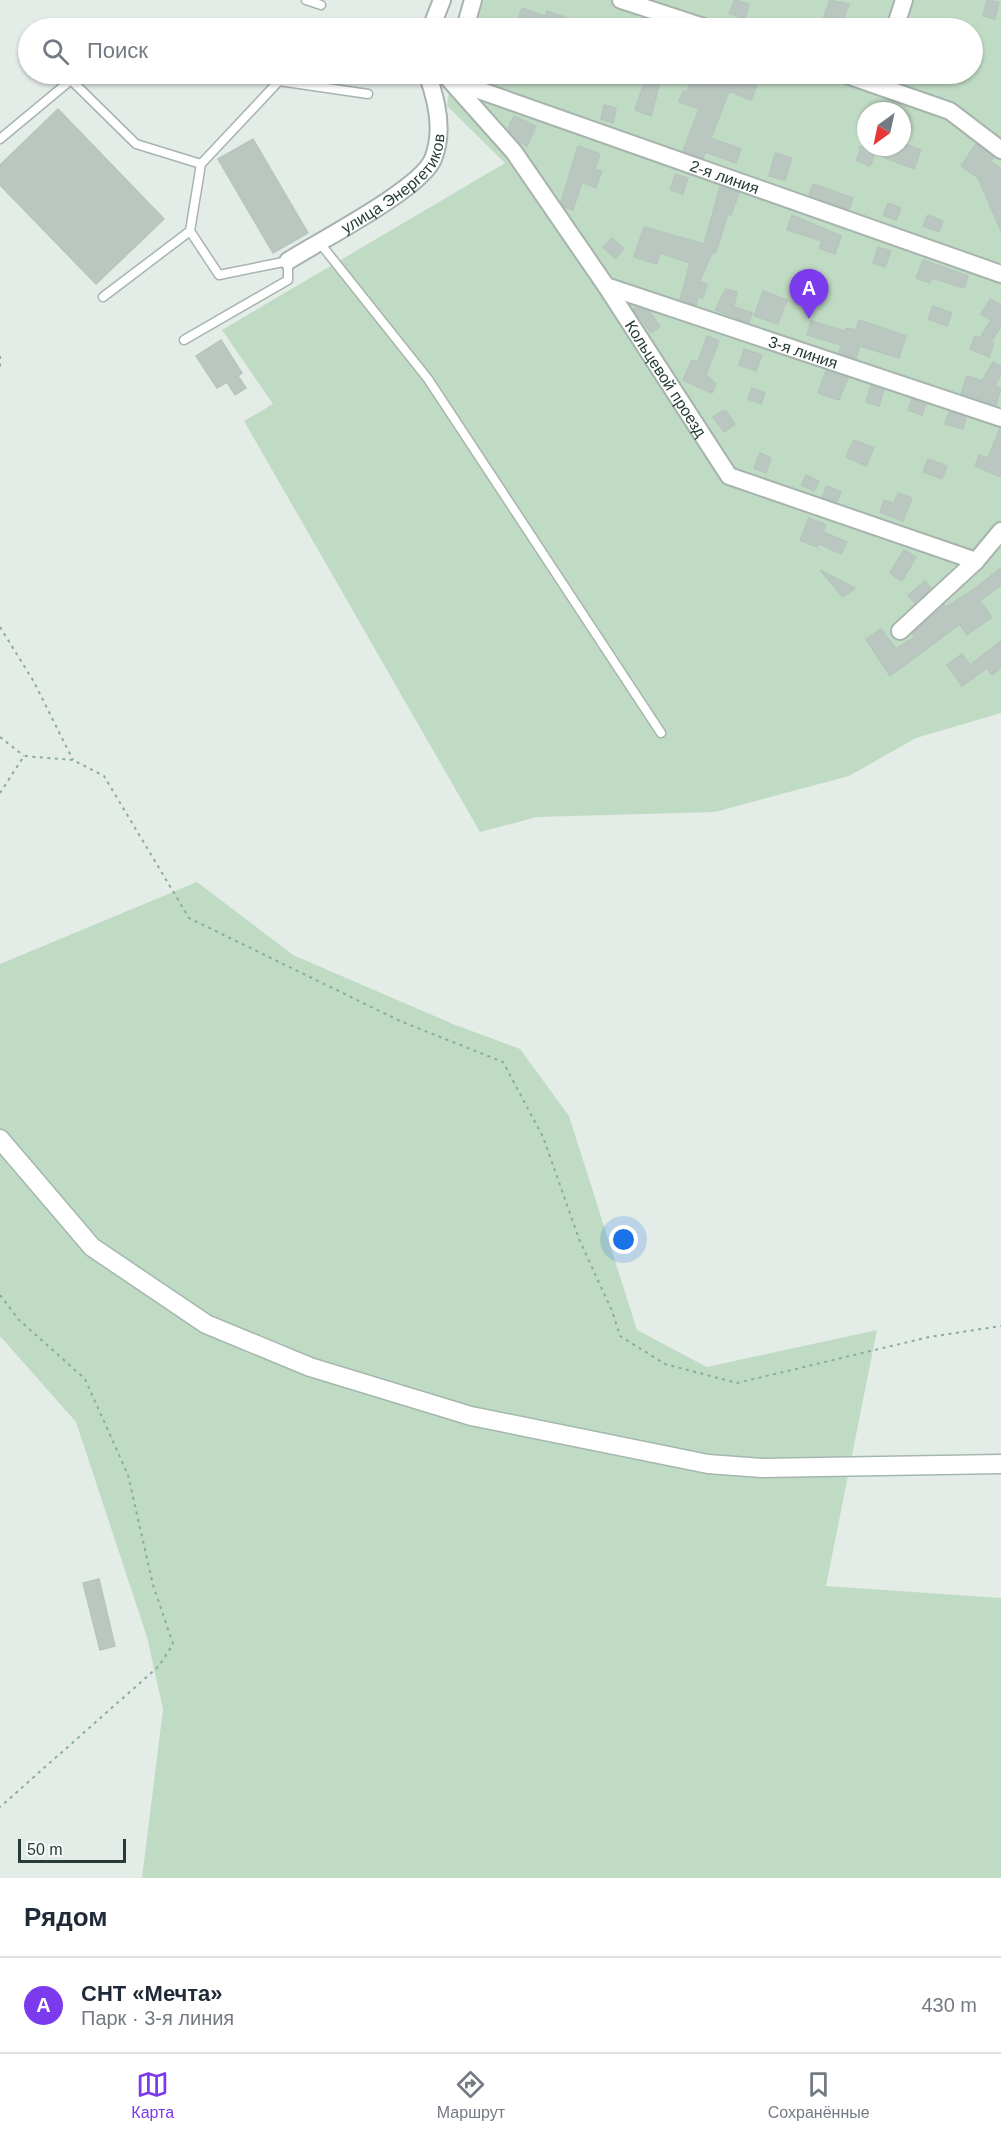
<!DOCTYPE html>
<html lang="ru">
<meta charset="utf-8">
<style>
body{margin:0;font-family:Helvetica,sans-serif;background:#f2f2f3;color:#1f2937}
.compass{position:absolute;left:857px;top:102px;width:54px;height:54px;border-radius:50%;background:#fff;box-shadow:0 2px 4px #0004;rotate:213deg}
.scale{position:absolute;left:18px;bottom:15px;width:108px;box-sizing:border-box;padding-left:6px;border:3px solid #263c34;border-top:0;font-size:16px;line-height:21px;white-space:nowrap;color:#263c34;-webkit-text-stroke:4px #f5f9f6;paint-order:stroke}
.you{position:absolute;left:624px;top:1240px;width:21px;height:21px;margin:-15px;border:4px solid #fff;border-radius:50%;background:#1a73e8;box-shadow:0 0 0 9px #1a73e833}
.badge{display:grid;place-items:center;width:39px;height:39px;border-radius:50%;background:#7c3aed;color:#fff;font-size:20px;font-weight:700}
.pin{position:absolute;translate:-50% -50px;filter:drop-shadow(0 2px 3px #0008)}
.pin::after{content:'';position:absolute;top:32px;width:21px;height:18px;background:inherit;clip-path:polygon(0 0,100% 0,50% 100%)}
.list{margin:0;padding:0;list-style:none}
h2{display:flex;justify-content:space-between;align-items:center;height:78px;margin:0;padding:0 24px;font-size:26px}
h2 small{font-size:20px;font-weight:400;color:#747a83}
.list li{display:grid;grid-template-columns:39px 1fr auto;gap:18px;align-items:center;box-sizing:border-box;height:96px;padding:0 24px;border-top:2px solid #e0e1e3}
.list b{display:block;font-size:22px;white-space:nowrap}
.list p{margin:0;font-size:20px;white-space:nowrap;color:#747a83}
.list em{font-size:20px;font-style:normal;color:#747a83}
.icon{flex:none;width:33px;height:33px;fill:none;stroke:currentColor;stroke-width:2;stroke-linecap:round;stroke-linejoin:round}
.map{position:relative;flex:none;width:1001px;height:1878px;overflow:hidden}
.search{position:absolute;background:#fff;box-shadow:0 2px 4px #0004;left:18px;right:18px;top:18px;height:66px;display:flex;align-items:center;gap:15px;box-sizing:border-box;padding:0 21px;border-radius:33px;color:#747a83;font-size:22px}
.sheet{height:174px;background:#fff}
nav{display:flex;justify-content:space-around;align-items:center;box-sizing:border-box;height:84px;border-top:2px solid #e0e1e3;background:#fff;font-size:16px;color:#747a83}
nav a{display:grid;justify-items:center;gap:3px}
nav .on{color:#7c3aed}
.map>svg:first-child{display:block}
</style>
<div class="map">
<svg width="1001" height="1878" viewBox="0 0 1001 1878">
<rect width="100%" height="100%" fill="#e4ece8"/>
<path fill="#c0dbc4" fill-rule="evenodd" d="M473 0H1001V713L916 738 849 776 715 812 537 817 480 832 244 421 273 404 222 330 505 163 447 106 451 74H972V28H465ZM866 111H902V147H866Z
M197 882 293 955 453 1024 520 1049 569 1116 637 1330 707 1367 877 1330 826 1586 1001 1598V1878H142L163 1709 147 1637 76 1422 0 1336V964Z"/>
<path fill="#bac7c1" stroke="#b7c5be" stroke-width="1.5" d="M735 0 749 4 745 19 729 13Z
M830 0 849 4 840 28H820Z
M987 0 999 2 995 19 983 16Z
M522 8 545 16 547 11 567 18 563 28H515Z
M647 74H662L651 116 635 110Z
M694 74H735L734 77 757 86 751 100 729 91 711 138 741 149 736 163 705 152 703 158 683 151 699 109 679 102 683 91 687 92Z
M604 105 616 108 613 123 601 119Z
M58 109 164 219 96 284 0 185V165Z
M514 116 536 126 527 146 519 142 508 129Z
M253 139 308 233 273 253 218 159Z
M902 143 921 150 914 169 875 154 870 166 856 160 861 149 859 147H902Z
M976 144 993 157 991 162 1001 169V231L978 178 961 166Z
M578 146 600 154 595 169 602 171 596 188 582 182 573 210 564 207 561 202Z
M775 153 792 158 785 180 769 176Z
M675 174 688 178 683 194 670 190Z
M813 184 853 198 849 209 809 195Z
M720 187 739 193 731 215 728 214 716 252 712 254 699 282 707 284 703 298 698 297 696 305 680 300 690 263 660 253 657 264 634 257 644 227 704 244Z
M888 203 901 208 896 220 883 215Z
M792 215 841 236 835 254 819 248 822 241 787 230Z
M928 215 943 221 939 232 923 226Z
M612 238 624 249 615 258 603 247Z
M878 247 891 251 885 267 873 263Z
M923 260 968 276 964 288 932 278 930 283 916 278Z
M726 289 737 292 734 306 727 304 752 313 749 323 715 310Z
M763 291 787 300 778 324 754 316Z
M990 299 1001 305V326L991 342 994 343 989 357 970 349 975 336 980 338 991 320 981 314Z
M933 306 952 313 947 326 928 319Z
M636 307 649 311 660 326 651 333 633 309Z
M859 320 906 336 899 358 860 346 856 358 839 353 841 345 807 335 811 321 845 331 846 328 856 330Z
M707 336 719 341 706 375 716 384 712 393 683 380 692 360 698 362Z
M221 340 242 373 238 376 246 388 235 395 227 382 217 388 196 356Z
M744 349 762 355 756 371 739 365Z
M993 362 1001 366V375L995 386 1001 388 996 405 961 394 967 376 982 381Z
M826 371 848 378 839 400 818 393Z
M871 386 884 390 879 406 866 402Z
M752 388 765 393 761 404 748 399Z
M912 399 926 404 922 415 908 410Z
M722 411H726L735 424 724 432 713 417Z
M949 412 966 417 963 429 945 424Z
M1000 428H1001V477L975 466 979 455 988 458Z
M854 440 874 448 866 466 846 457Z
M760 453 771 458 766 473 754 468Z
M928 459 947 466 942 479 923 472Z
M806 475 819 481 814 491 801 485Z
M827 486 841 492 837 502 822 497Z
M898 493 912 498 903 521 880 512 884 500 894 503Z
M809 518 826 525 823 532 847 542 841 554 818 543 817 547 800 540Z
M904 550 916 557 902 581 890 573Z
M1001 568V585L980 601 992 617 967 635 960 624 890 676 866 639 881 629 896 649 915 637 912 634 944 605 946 607 973 590Z
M820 570 855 588 843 597Z
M925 581 931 588 915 603 908 595Z
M1001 641V668L992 675 987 668 962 686 947 665 962 654 970 665Z
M99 1579 115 1646 100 1650 83 1583Z"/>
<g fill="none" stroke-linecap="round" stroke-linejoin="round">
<defs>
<path id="lane" d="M306 0 321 5
M0 139 71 80 136 144 201 164 190 231 219 275 288 261V280L184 340
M201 164 279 81 368 94
M319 242 428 379 661 733
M103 297 190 231"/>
<g id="street">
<path d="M621 0 707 28"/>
<path d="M431 28 442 0"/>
<path d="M465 28 473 0"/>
<path d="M895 28 904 0"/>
<path id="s1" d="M451 74 449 79 514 152 606 286 729 476 976 561"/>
<path d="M844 74 950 111 1001 150"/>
<path id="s2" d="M453 81 1001 274"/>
<path id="s3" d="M288 261C319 241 421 189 433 159 444 132 437 100 427 74"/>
<path id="s4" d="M606 286 1001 418"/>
<path d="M900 631 976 561 1001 531"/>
</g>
<path id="secondary" d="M0 1139 92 1247 206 1324 310 1367 471 1416 708 1464 762 1468 1001 1464"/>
</defs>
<use href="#lane" stroke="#a7b4ae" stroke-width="11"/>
<use href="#street" stroke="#a7b4ae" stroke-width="20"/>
<use href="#secondary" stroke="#a4b7ae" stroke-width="21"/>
<path stroke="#89ac9d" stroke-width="2" stroke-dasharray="3 4.5" stroke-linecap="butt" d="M0 356V368
M0 627 34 682 73 760
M0 737 24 756
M0 793 24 756 73 760 104 776 189 918 400 1021 503 1062 543 1137 579 1239 612 1311 620 1336 665 1364 737 1383 929 1337 1001 1326
M0 1295 19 1320 85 1379 128 1475 153 1585 173 1644 159 1666 0 1807"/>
<use href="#lane" stroke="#fff" stroke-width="8"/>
<use href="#street" stroke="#fff" stroke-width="16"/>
<use href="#secondary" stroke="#fff" stroke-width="18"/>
</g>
<g text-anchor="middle" stroke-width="6" stroke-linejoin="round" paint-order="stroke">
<g font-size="16" fill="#263c34" stroke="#f5f9f6">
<text dy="6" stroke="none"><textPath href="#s2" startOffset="288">2-я линия</textPath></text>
<text dy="6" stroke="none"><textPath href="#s3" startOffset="134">улица Энергетиков</textPath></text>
<text dy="6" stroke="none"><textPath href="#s4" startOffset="208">3-я линия</textPath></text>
<text dy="6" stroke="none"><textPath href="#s1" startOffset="376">Кольцевой проезд</textPath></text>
</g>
</g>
</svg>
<svg class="compass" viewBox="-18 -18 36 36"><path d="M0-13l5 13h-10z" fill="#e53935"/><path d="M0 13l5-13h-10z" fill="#747a83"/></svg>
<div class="scale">50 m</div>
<div class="you"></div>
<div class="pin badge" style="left:809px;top:319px">A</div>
<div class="search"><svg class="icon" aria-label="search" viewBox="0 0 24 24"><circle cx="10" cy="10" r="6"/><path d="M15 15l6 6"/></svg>Поиск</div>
</div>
<section class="sheet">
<h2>Рядом<small></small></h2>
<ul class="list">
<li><span class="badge">A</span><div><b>СНТ «Мечта»</b><p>Парк · 3-я линия</p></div><em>430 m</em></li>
</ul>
</section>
<nav>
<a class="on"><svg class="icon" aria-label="map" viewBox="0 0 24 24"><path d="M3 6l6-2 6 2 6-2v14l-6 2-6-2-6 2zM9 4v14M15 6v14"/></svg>Карта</a>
<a><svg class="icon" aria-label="directions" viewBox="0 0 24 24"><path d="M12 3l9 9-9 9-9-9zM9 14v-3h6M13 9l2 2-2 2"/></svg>Маршрут</a>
<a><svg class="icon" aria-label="saved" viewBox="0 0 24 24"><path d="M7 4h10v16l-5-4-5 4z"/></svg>Сохранённые</a>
</nav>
